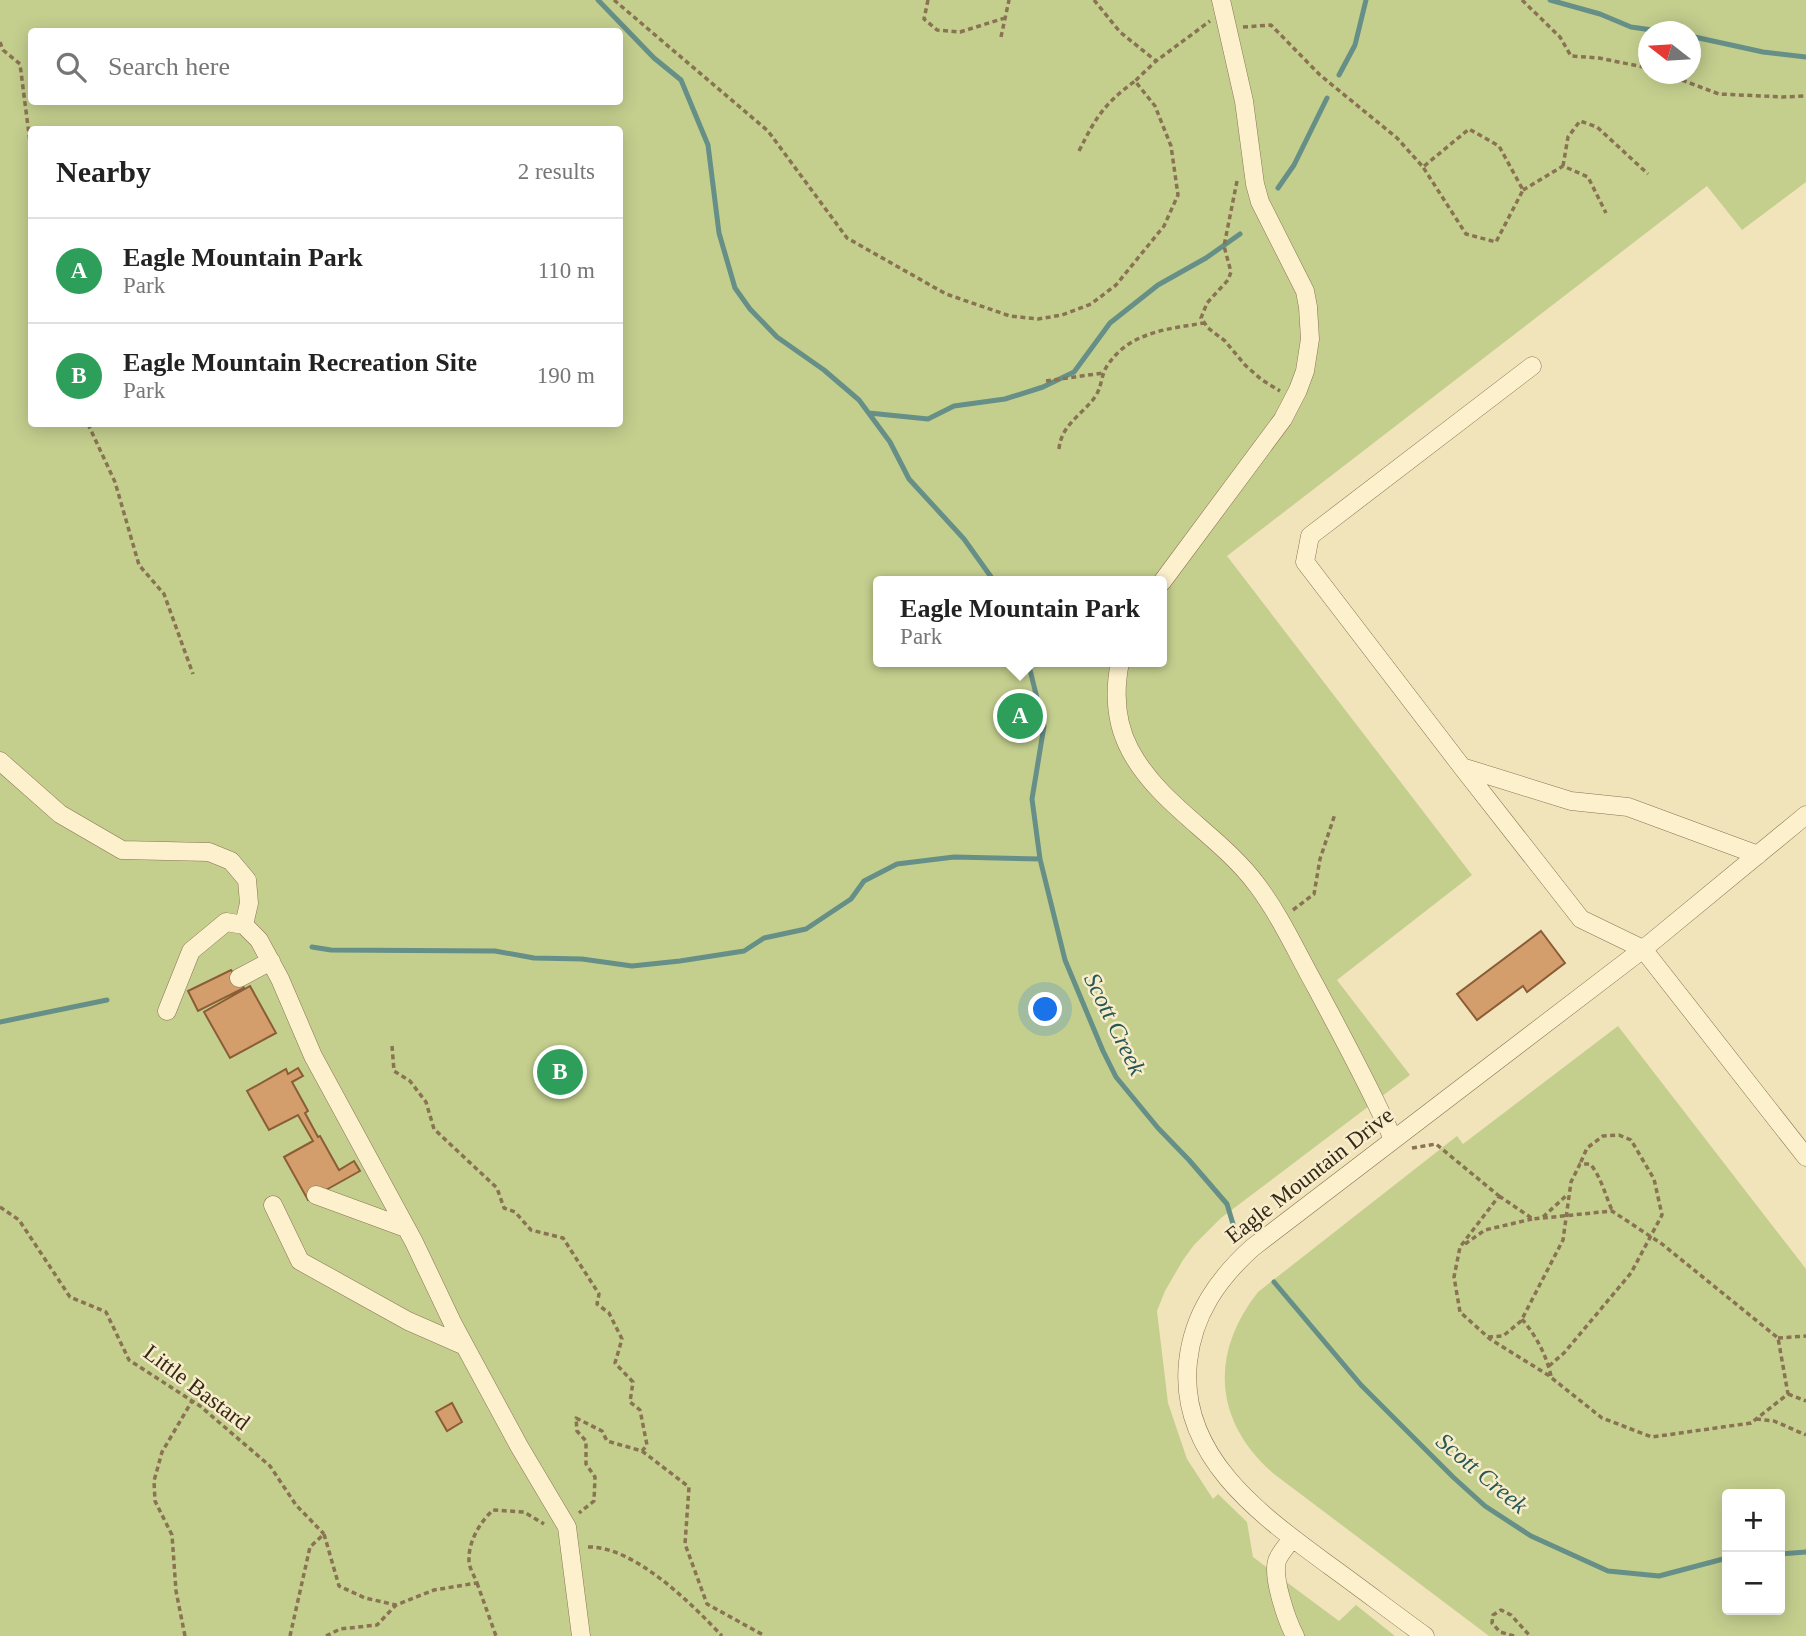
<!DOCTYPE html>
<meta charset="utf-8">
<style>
body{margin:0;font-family:Georgia,serif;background:#f2f2f2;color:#222}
.controls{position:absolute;right:21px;bottom:21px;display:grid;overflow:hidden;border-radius:7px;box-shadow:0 4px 18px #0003}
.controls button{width:63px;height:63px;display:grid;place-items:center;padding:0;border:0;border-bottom:2px solid #e0e0e0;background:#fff;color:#222;font:35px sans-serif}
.compass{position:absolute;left:1638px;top:21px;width:63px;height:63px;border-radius:50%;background:#fff;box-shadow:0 4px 18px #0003;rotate:287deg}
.you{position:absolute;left:1046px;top:1010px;width:24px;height:24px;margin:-18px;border:5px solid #fff;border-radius:50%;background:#1a73e8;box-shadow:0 0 0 10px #1a73e833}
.badge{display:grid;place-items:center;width:46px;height:46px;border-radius:50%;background:#9c251f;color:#fff;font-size:23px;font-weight:700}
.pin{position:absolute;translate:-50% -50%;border:4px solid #fff;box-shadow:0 2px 7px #0006}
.popup{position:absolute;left:873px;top:576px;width:294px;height:91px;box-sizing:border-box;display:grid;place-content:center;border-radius:7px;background:#fff;filter:drop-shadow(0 2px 5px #0005);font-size:23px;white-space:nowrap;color:#767676}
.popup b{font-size:26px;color:#222}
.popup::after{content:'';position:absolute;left:50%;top:100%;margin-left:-14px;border:14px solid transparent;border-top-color:#fff}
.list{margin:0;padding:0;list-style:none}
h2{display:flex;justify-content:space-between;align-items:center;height:91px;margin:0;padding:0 28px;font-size:30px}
h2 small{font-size:23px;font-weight:400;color:#767676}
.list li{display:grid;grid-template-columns:46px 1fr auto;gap:21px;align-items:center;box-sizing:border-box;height:105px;padding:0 28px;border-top:2px solid #e0e0e0}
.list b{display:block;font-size:26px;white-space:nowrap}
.list p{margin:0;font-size:23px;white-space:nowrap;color:#767676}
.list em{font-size:23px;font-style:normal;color:#767676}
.icon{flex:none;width:38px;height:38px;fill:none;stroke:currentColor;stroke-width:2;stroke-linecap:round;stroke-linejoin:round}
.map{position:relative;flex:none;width:1806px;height:1636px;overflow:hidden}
.search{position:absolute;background:#fff;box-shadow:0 4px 18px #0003;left:28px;top:28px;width:595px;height:77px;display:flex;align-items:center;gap:18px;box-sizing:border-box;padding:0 24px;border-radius:7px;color:#767676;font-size:26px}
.panel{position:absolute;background:#fff;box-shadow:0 4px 18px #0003;left:28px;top:126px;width:595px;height:301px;border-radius:7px}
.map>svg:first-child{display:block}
</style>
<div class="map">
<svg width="1806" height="1636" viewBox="0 0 1806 1636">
<rect width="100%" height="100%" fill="#f1e4ba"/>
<path fill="#c4cf8e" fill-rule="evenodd" d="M0 0H1806V182L1742 230 1707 186 1227 556 1472 875 1337 980 1410 1075 1221 1218 1194 1245 1183 1260 1165 1291 1157 1311 1168 1403 1187 1459 1213 1499 1218 1494 1247 1522 1253 1557 1339 1621 1356 1605 1395 1636H0ZM32 32H620V102H32ZM1648 32H1690V74H1648ZM32 130H620V424H32ZM878 581H1162V662H878Z
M1618 1026 1806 1269V1636H1489L1274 1474C1214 1422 1209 1354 1258 1292L1457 1136 1463 1144ZM1780 1494V1610H1727V1494Z"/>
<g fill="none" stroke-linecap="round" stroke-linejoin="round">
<path stroke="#668f87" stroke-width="5" d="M598 0 654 58 681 80 708 145 719 233 735 288 750 309 777 337 824 370 859 400 890 442 909 479 964 539 994 581
M1550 0 1600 14 1631 27 1666 32
M1690 36 1763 52 1806 57
M1339 75 1355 45 1366 0
M1278 188 1294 165 1327 98
M869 413 928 419 954 406 1005 399 1043 387 1074 372 1110 323 1158 285 1206 258 1240 234
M1028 662 1044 726 1032 799 1040 859 1065 960 1103 1051 1116 1077 1158 1128 1189 1160 1227 1204 1236 1234
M312 947 331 950 495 951 534 958 582 959 632 966 680 961 744 951 764 938 806 929 851 899 864 881 897 864 954 857 1040 859
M0 1022 107 1000
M1274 1282 1361 1385 1453 1477 1485 1506 1531 1536 1608 1571 1659 1576 1727 1558
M1780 1554 1806 1552"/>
</g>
<path fill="#d39d6c" stroke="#8a5d37" stroke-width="2" d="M1541 931 1565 963 1527 992 1523 986 1477 1020 1457 994Z
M231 970 244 988 198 1011 188 991Z
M250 986 276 1033 230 1058 204 1012Z
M298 1068 303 1076 292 1082 308 1111 305 1113 318 1137 320 1136 339 1170 354 1161 360 1171 308 1200 284 1157 313 1141 298 1115 269 1130 247 1091 286 1069 288 1074Z
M452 1403 462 1422 447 1431 436 1412Z"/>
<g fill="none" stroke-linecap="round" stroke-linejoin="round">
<defs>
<path id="minor" d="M1532 366 1310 536 1305 562 1462 767 1581 919 1643 949 1806 1157
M1162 582 1283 419 1298 390 1305 371 1310 339 1308 307 1305 291 1260 202 1255 184 1244 101 1221 0
M1120 662C1114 692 1115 722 1130 750 1159 805 1221 836 1257 885 1281 917 1297 953 1316 987 1343 1038 1370 1087 1393 1139
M0 761 60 814 122 850 209 852 231 861 247 880 249 903 244 925 259 940 280 979 313 1056 414 1242 453 1324 519 1446 567 1527 581 1636
M1462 767 1571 801 1628 807 1758 855
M239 978 271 961
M167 1011 191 951 226 922 244 925
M316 1195 406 1228
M273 1205 300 1261 408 1321 465 1346
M1292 1538C1288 1545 1279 1554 1277 1561 1272 1578 1287 1621 1295 1636
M1425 1636C1393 1613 1362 1589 1330 1566 1262 1516 1178 1457 1188 1362 1193 1314 1218 1279 1252 1248L1647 946 1806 815"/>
</defs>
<use href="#minor" stroke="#897353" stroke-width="19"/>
<path stroke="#897353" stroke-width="3.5" stroke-dasharray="5 3.5" stroke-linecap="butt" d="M614 0 768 131 847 238 946 294 1010 316 1038 319 1062 315 1091 304 1116 285 1164 226 1178 195 1171 146 1155 106 1135 81 1156 61 1210 21
M928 0 924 19 937 30 960 32 1005 18
M1094 0 1120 32 1156 61
M1522 0 1560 37 1571 56 1599 58 1648 68
M1243 27 1271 25 1320 75 1397 138 1423 167 1469 129 1499 146 1523 190 1496 242 1466 234 1423 167
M1001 37 1009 0
M0 42 3 50 20 64 32 158
M1666 74 1719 94 1783 97 1806 96
M1079 151C1096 117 1104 104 1135 81
M1563 166 1568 137 1580 121 1597 127 1648 174
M1237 181 1224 246 1231 272 1228 280 1207 303 1201 318 1208 328 1225 341 1245 365 1262 380 1280 391
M1523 190 1563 166 1588 177 1606 213
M1046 381 1103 373
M88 424 115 482 139 565 164 594 193 674
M1059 449C1061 425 1082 415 1095 397 1102 387 1101 375 1107 366 1129 332 1167 329 1204 323
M1293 910 1314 894 1320 859 1335 814
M392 1046 394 1071 410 1081 426 1102 434 1129 497 1188 504 1208 515 1212 531 1230 563 1238 599 1294 597 1304 609 1313 622 1339 615 1363 633 1382 630 1402 640 1410 647 1445 642 1451 607 1441 602 1431 576 1418 577 1431 586 1441V1464L595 1477 594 1501 579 1513
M1412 1148 1436 1144 1499 1196
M1499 1196 1533 1219 1612 1211 1662 1244 1778 1338 1788 1394 1751 1423 1652 1437 1602 1418 1548 1375 1490 1339 1460 1312 1454 1277 1460 1247Z
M0 1207 19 1220 70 1297 106 1312 129 1360 200 1406 270 1466 296 1505 324 1534
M1543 1217 1568 1194
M1465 1244 1485 1230 1532 1219
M1522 1319C1536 1336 1546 1354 1551 1376
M1488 1337 1503 1336 1521 1321 1563 1240 1571 1182 1580 1164H1590C1601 1176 1605 1195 1612 1210
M1778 1338 1806 1336
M1549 1366 1564 1353 1631 1273 1662 1215 1654 1179 1631 1140 1619 1135 1603 1136 1587 1148 1580 1164
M1788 1394 1806 1401
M1756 1419 1774 1421 1806 1435
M642 1451 689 1487 685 1544 707 1604 765 1636
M588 1547C634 1546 692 1604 722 1636
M477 1583 496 1636
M185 1636 176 1591 172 1535 155 1501 154 1481 162 1452 192 1401
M290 1636 310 1547 324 1534 339 1586 365 1598 396 1605 434 1590 477 1583C475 1577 469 1568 469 1561 468 1542 480 1522 493 1510L524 1512 544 1524
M326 1636 340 1629 377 1625 396 1605
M1514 1636 1500 1632 1492 1623 1493 1615 1501 1610 1511 1615 1530 1636"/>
<use href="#minor" stroke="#fcf0cd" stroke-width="18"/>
</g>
<g text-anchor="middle" stroke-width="5" stroke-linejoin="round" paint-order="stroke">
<g font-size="23" fill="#36291a" stroke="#f8edca">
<text transform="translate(1309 1175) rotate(-38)" y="8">Eagle Mountain Drive</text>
<text transform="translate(197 1387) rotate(37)" y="8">Little Bastard</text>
</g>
<g font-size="24" font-style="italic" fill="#275857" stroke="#f8edca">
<text transform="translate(1115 1024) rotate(64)" y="8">Scott Creek</text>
<text transform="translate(1482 1473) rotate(40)" y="8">Scott Creek</text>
</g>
</g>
</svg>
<div class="controls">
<button>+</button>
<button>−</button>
</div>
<svg class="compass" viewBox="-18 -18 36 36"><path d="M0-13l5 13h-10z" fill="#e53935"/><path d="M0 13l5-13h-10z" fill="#767676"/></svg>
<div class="you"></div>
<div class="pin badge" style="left:1020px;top:716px;background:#2e9e5b">A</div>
<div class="popup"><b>Eagle Mountain Park</b>Park</div>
<div class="pin badge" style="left:560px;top:1072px;background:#2e9e5b">B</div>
<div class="search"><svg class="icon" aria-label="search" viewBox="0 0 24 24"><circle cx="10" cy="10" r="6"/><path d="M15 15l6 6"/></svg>Search here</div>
<section class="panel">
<h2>Nearby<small>2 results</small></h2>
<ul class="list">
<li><span class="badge" style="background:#2e9e5b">A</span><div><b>Eagle Mountain Park</b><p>Park</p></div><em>110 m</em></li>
<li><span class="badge" style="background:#2e9e5b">B</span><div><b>Eagle Mountain Recreation Site</b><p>Park</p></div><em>190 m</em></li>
</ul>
</section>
</div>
